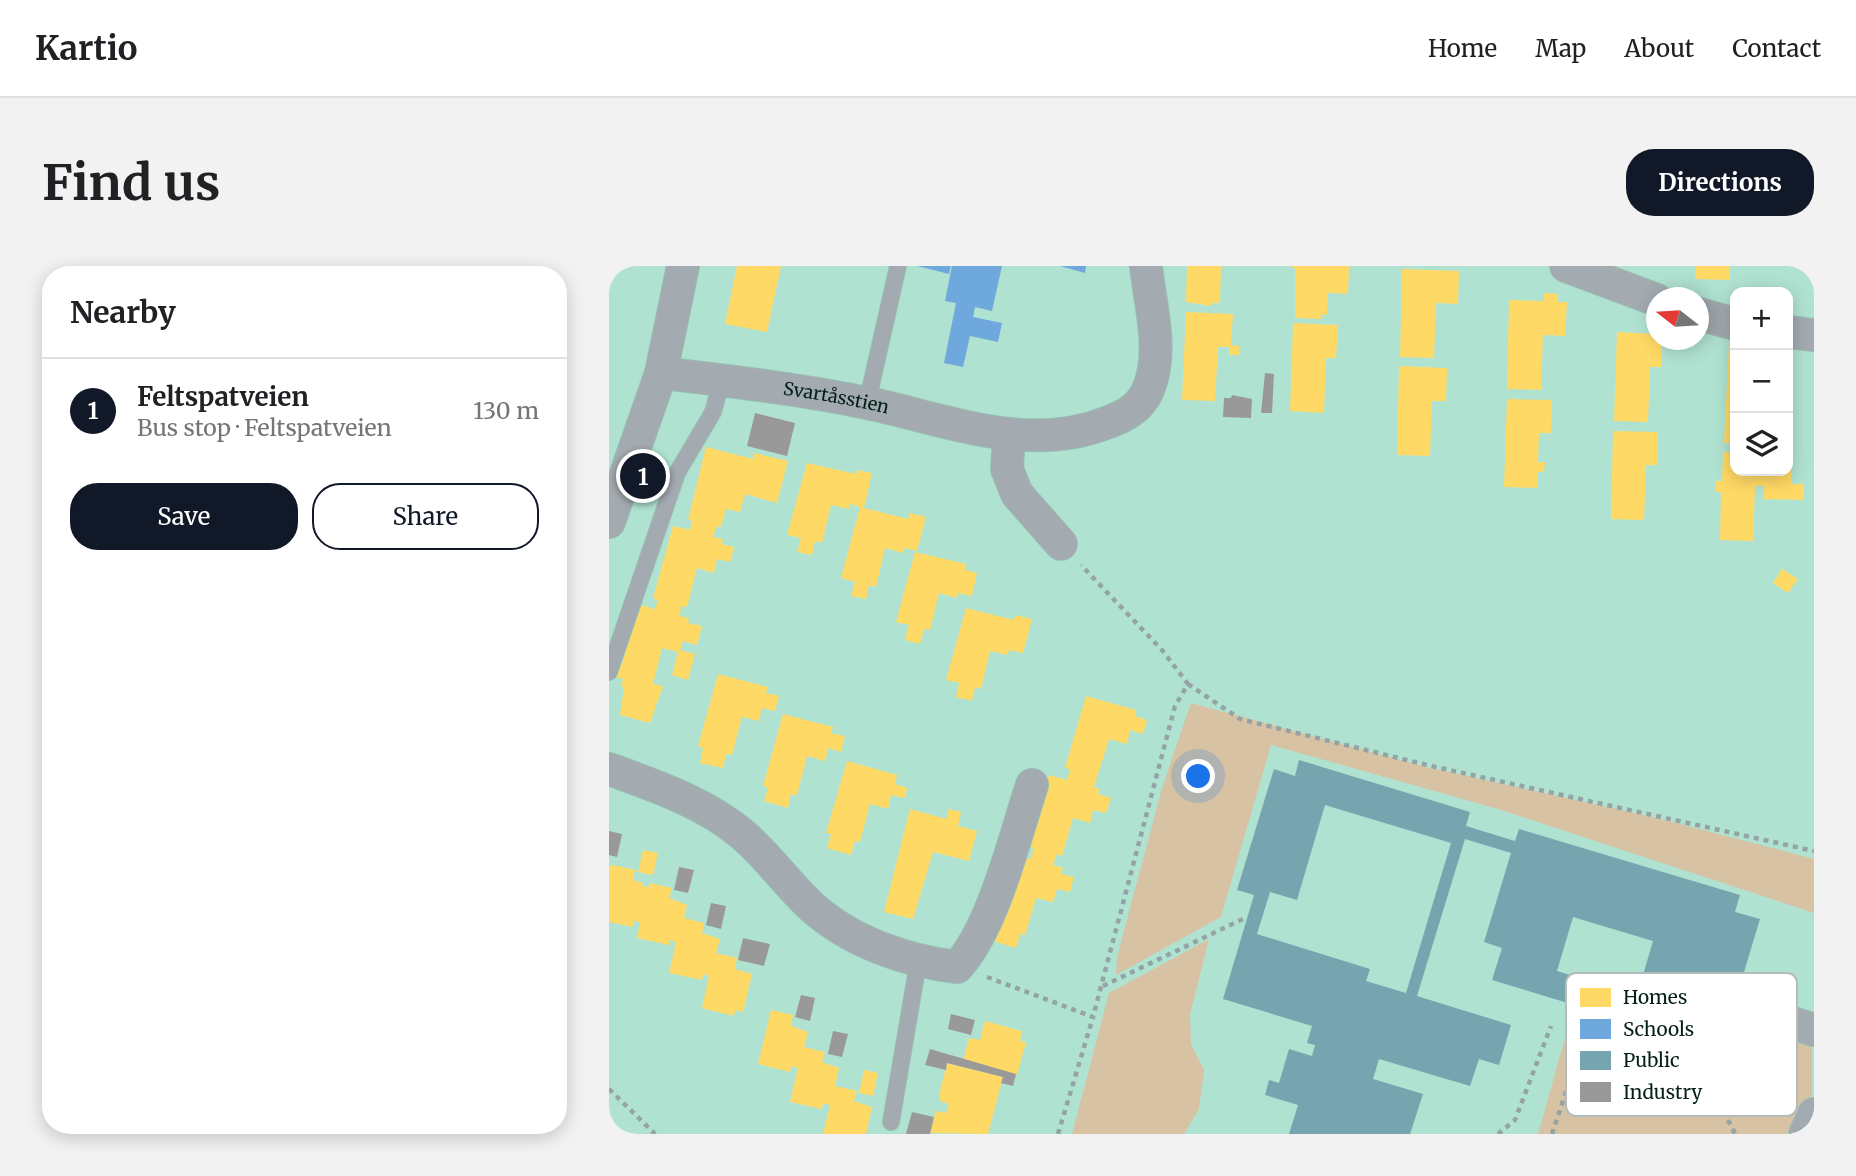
<!DOCTYPE html>
<meta charset="utf-8">
<style>
body{margin:0;font-family:Merriweather,serif;background:#f2f2f2;color:#202124}
.controls{position:absolute;right:21px;top:21px;display:grid;overflow:hidden;border-radius:14px;box-shadow:0 4px 18px #0003}
.controls button{width:63px;height:63px;display:grid;place-items:center;padding:0;border:0;border-bottom:2px solid #e0e0e0;background:#fff;color:#202124;font:35px sans-serif}
.compass{position:absolute;left:1037px;top:21px;width:63px;height:63px;border-radius:50%;background:#fff;box-shadow:0 4px 18px #0003;rotate:287deg}
.you{position:absolute;left:590px;top:511px;width:24px;height:24px;margin:-18px;border:5px solid #fff;border-radius:50%;background:#1a73e8;box-shadow:0 0 0 10px #1a73e833}
.badge{display:grid;place-items:center;width:46px;height:46px;border-radius:50%;background:#111827;color:#fff;font-size:23px;font-weight:700}
.pin{position:absolute;translate:-50% -50%;border:4px solid #fff;box-shadow:0 2px 7px #0006}
.list{margin:0;padding:0;list-style:none}
h2{display:flex;justify-content:space-between;align-items:center;height:91px;margin:0;padding:0 28px;font-size:30px}
h2 small{font-size:23px;font-weight:400;color:#757577}
.list li{display:grid;grid-template-columns:46px 1fr auto;gap:21px;align-items:center;box-sizing:border-box;height:105px;padding:0 28px;border-top:2px solid #e0e0e0}
.list b{display:block;font-size:26px;white-space:nowrap}
.list p{margin:0;font-size:23px;white-space:nowrap;color:#757577}
.list em{font-size:23px;font-style:normal;color:#757577}
.actions{display:flex;gap:14px;padding:21px 28px}
.actions a{flex:1;padding:16px 0;border:2px solid #111827;border-radius:28px;text-align:center;font-size:24px;color:#111827}
.actions .main{background:#111827;color:#fff}
.icon{flex:none;width:38px;height:38px;fill:none;stroke:currentColor;stroke-width:2;stroke-linecap:round;stroke-linejoin:round}
.map{position:relative;flex:none;width:1205px;height:868px;overflow:hidden;border-radius:28px}
header{display:flex;align-items:center;gap:42px;box-sizing:border-box;height:98px;padding:0 35px;background:#fff;border-bottom:2px solid #e0e0e0}
header strong{font-size:33px}
nav{display:flex;gap:38px;margin-inline-start:auto;font-size:24px}
.intro{display:flex;align-items:center;justify-content:space-between;box-sizing:border-box;height:168px;padding:0 42px}
h1{margin:0;font-size:49px}
.button{padding:18px 32px;border-radius:28px;background:#111827;color:#fff;font-size:24px;font-weight:700}
main{display:flex;gap:42px;padding:0 42px}
aside{flex:1;background:#fff;border-radius:28px;box-shadow:0 4px 18px #0003}
.map>svg:first-child{display:block}
</style>
<header>
<strong>Kartio</strong>
<nav><a>Home</a><a>Map</a><a>About</a><a>Contact</a></nav>
</header>
<div class="intro"><h1>Find us</h1><a class="button">Directions</a></div>
<main>
<aside>
<h2>Nearby<small></small></h2>
<ul class="list">
<li><span class="badge">1</span><div><b>Feltspatveien</b><p>Bus stop · Feltspatveien</p></div><em>130 m</em></li>
</ul>
<div class="actions"><a class="main">Save</a><a>Share</a></div>
</aside>
<div class="map">
<svg width="1205" height="868" viewBox="0 0 1205 868">
<rect width="100%" height="100%" fill="#b0e2d2"/>
<path fill="#d7c3a3" d="M582 437 818 501 1048 552 1205 593V647L889 543 662 479 612 651 507 709 508 691 553 522Z
M600 673 581 749 582 778 595 804 590 843 575 868H463L500 727Z
M991 711 1192 771 1203 781V828L1184 868H929L971 719 977 712Z"/>
<path fill="#ffd966" d="M128 0H172L158 66 116 58Z
M578 0H612L611 37H602V40L577 36Z
M682 0H740L739 28 719 27 718 49 712 48V53L686 52V3Z
M1087 0H1121V14L1086 13Z
M793 3 850 5 849 38 827 37 825 92 791 91Z
M935 27 949 28V36H958L956 70 934 69 932 124 898 123 900 34 935 35Z
M577 46 624 48 622 79 630 80V89H620V81H609L606 135 573 134Z
M684 57 729 59 727 92H717L715 147 681 145Z
M1008 66 1048 68V74H1053L1052 101H1041L1039 156 1005 155Z
M1120 76H1126V177H1115Z
M790 100 838 102 837 135H823L821 190 788 189Z
M898 133 943 134 942 167H930L929 196H936L935 206H928V222L895 221Z
M1004 165 1049 166 1048 199H1037L1035 254 1002 253Z
M97 181 144 193 145 187 179 195 168 237 136 228 131 246 117 243 112 261 108 260 104 271 114 273 113 278 125 281 121 296 108 293 105 307 88 302 78 341 73 340 70 350 80 352 79 357 93 360 88 379 74 375 71 384 86 388 79 414 63 409 69 386 53 382 44 418 54 420 41 457 11 449 15 421 12 420 14 413 5 411 8 397 13 398 29 338 46 343 49 334 44 332 64 260 81 264 83 254 79 253Z
M1114 186H1126V205H1179V187H1182V218H1195V234L1154 233 1155 220H1146L1144 275 1111 274 1112 226H1107V215H1113Z
M198 197 247 208 248 204 263 207 255 242 299 253 301 247 317 251 308 285 295 282 294 287 276 282 267 321 260 319 257 333 242 330 246 316 232 312 251 241 241 238 240 243 222 239 213 277 206 275 203 289 188 286 192 272 178 269Z
M306 286 357 298 356 304 368 307 363 330 349 327V332L330 327 321 364 315 363 311 378 296 374 300 359 287 356Z
M1173 303 1189 313 1179 327 1164 317Z
M357 342 405 354 406 349 423 353 414 387 400 384 399 389 381 385 372 423 366 421 363 435 347 431 350 417 337 414Z
M109 408 159 421 157 427 170 430 166 445 153 442 150 455 133 451 123 489 117 488 114 502 91 497 94 482 89 480Z
M477 430 527 444 526 450 538 454 534 468 521 464 518 478 500 473 485 521 490 523 489 528 502 532 497 547 484 544 481 557 464 552 453 590 448 588 444 599 454 602 452 608 465 611 461 626 448 623 444 636 427 632 416 669 411 668 407 682 384 675 404 587 422 593 425 582 419 581 440 509 458 514 461 503 456 502Z
M174 448 224 461 222 467 236 470 232 486 219 482 216 495 198 490 188 529 182 528 179 542 155 535 159 522 154 520Z
M238 495 288 509 286 518 298 522 296 532 282 529 279 543 261 538 251 576 246 575 242 589 218 582 222 568 217 567Z
M301 543 337 553 340 543 352 546 349 560 368 565 360 595 324 586 304 653 275 646Z
M34 584 49 587 44 609 29 606Z
M4 599 26 604 24 614 34 617 33 620 40 621 41 617 63 622 60 632 78 639 75 652 95 657 93 667 111 673 107 687 128 692 126 703 143 708 134 746 126 744 125 750 93 742 100 710 94 708 93 714 60 707 67 676 61 674 60 679 28 672 31 656 25 655 24 661 0 656V601Z
M162 744 184 749 182 760 199 766 195 781 216 786 213 796 230 802 226 820 248 825 245 835 263 841 257 868H214L221 839 214 837 213 843 181 836 189 802 183 800 181 806 149 798Z
M376 755 413 765 411 775 417 776 408 809 354 795 360 772 371 774Z
M338 797 394 811 379 868 321 867 327 845 337 847 340 838 331 835 330 829Z
M255 804 269 807 264 830 250 827Z"/>
<path fill="#6fa8dc" d="M308 0H342L340 8Z
M343 0H393L383 45 366 41 364 51 393 57 389 76 361 70 354 101 335 97 347 37 336 35Z
M451 0H477L476 7Z"/>
<path fill="#76a5af" fill-rule="evenodd" d="M690 494 861 546 857 560 906 575 910 563 1131 629 1126 646 1151 653 1117 766 1088 757 1082 779 1019 760 1044 675 964 651 948 705 999 721 992 747 883 714 893 682 875 676 902 587 856 573 808 730 902 759 890 799 870 793 861 820 770 793 764 813 814 828 801 868H680L689 839 656 829 660 814 670 817 680 783 703 790 706 779 698 777 703 760 614 733 645 629 628 624 665 503 686 510ZM716 539 842 577 797 727 757 715 761 703 648 668 661 626 688 634Z"/>
<path fill="#999" d="M656 107 665 108 663 147H652Z
M623 129 643 133 642 152 614 151 615 132H622Z
M146 147 186 157 178 190 138 180Z
M0 565 13 568 8 591 0 589Z
M70 601 85 604 79 627 65 624Z
M102 637 117 640 112 663 97 659Z
M134 672 161 678 155 700 129 694Z
M192 729 206 732 201 755 186 751Z
M342 748 366 754 362 769 339 763Z
M224 765 239 768 233 791 219 788Z
M321 783 407 808 404 820 392 817 394 811 338 797 337 804 316 799Z
M303 846 325 851 321 868H297Z"/>
<g fill="none" stroke-linecap="round" stroke-linejoin="round">
<defs>
<path id="lane" d="M258 137 289 0
M0 406 68 207 104 146 113 114
M282 856 309 697"/>
<g id="street">
<path d="M957 0 1048 34"/>
<path d="M1090 48 1126 58"/>
<path d="M1179 66 1205 69"/>
<path id="s1" d="M52 107C120 115 190 123 258 137 336 153 418 188 497 157 514 151 530 143 538 126 556 88 541 40 537 0"/>
<path d="M400 169 398 203 408 228 452 278"/>
<path d="M0 256 52 107 74 0"/>
<path d="M0 503C46 520 95 536 133 568 159 590 178 618 203 641 242 676 297 695 348 701 384 663 406 570 423 519"/>
<path d="M1147 745 1205 764"/>
<path d="M1196 868 1205 848"/>
</g>
</defs>
<use href="#lane" stroke="#99bfb3" stroke-width="18"/>
<use href="#street" stroke="#99bfb3" stroke-width="34"/>
<path stroke="#94a3a4" stroke-width="4.5" stroke-dasharray="5 5" stroke-linecap="butt" d="M579 418 631 453 818 499 1205 585
M378 711 484 751 566 440 579 418 553 384 472 299
M494 720 638 651
M0 823 46 868
M449 868 484 751
M889 868 906 854 942 760
M943 868 972 781C979 769 985 770 998 772 1046 800 1103 814 1126 868"/>
<use href="#lane" stroke="#a3aab0" stroke-width="16"/>
<use href="#street" stroke="#a3aab0" stroke-width="32"/>
</g>
<g text-anchor="middle" stroke-width="7" stroke-linejoin="round" paint-order="stroke">
<g font-size="18" fill="#032018" stroke="#fff">
<text dy="6" stroke="none"><textPath href="#s1" startOffset="177">Svartåsstien</textPath></text>
</g>
</g>
<rect x="957" y="707" width="231" height="143" rx="10" fill="#fff" stroke="#b3bcba" stroke-width="2"/>
<rect x="971" y="722" width="31" height="19" fill="#ffd966"/>
<rect x="971" y="753" width="31" height="20" fill="#6fa8dc"/>
<rect x="971" y="785" width="31" height="19" fill="#76a5af"/>
<rect x="971" y="816" width="31" height="20" fill="#999"/>
<g font-size="19" fill="#032018">
<text x="1014" y="738">Homes</text>
<text x="1014" y="770">Schools</text>
<text x="1014" y="801">Public</text>
<text x="1014" y="833">Industry</text>
</g>
</svg>
<div class="controls">
<button>+</button>
<button>−</button>
<button><svg class="icon" aria-label="layers" viewBox="0 0 24 24"><path d="M12 4l9 5-9 5-9-5zM3 14l9 5 9-5"/></svg></button>
</div>
<svg class="compass" viewBox="-18 -18 36 36"><path d="M0-13l5 13h-10z" fill="#e53935"/><path d="M0 13l5-13h-10z" fill="#757577"/></svg>
<div class="you"></div>
<div class="pin badge" style="left:34px;top:210px">1</div>
</div>
</main>
